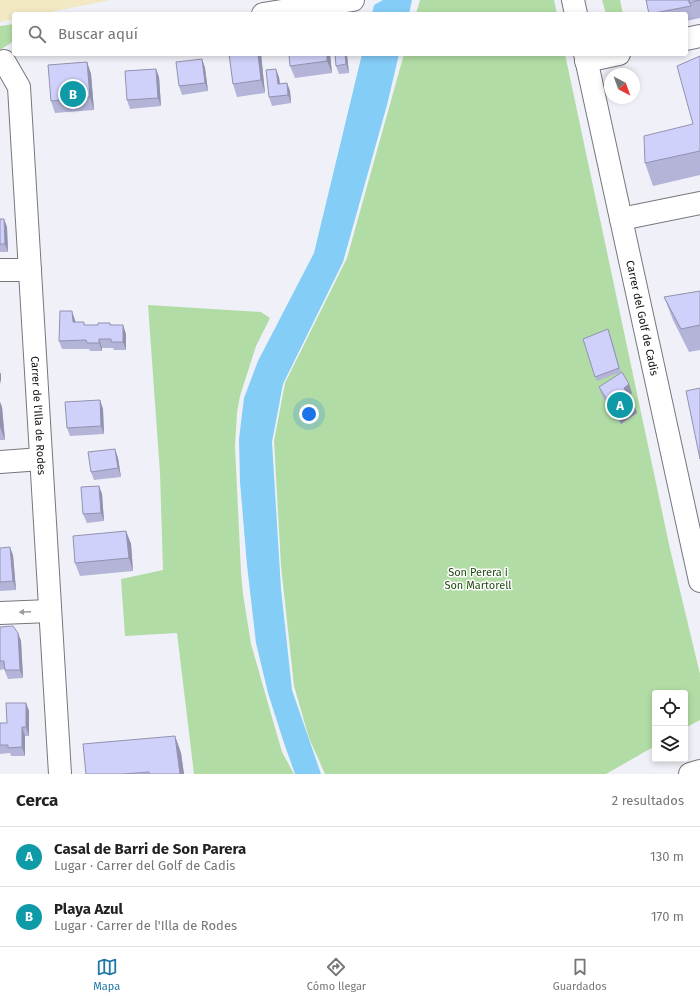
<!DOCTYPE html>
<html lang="es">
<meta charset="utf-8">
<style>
body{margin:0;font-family:"Fira Sans",sans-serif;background:#f2f2f2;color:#222}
.controls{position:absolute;right:12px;bottom:12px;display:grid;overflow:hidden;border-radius:4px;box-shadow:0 2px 6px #0003}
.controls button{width:36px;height:36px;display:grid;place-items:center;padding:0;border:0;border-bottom:1px solid #e0e0e0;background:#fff;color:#222;font:20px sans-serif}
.compass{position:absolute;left:604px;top:68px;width:36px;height:36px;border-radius:50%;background:#fff;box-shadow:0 2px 6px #0003;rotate:139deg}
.you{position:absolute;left:309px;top:414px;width:14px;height:14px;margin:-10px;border:3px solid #fff;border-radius:50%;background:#1a73e8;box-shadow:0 0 0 6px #1a73e833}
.badge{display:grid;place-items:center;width:26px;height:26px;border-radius:50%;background:#2078a7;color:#fff;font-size:13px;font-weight:700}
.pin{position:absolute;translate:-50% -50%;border:2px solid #fff;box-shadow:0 1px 4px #0006}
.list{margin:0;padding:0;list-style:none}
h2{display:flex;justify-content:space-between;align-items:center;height:52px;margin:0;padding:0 16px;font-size:17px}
h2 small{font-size:13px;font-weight:400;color:#767676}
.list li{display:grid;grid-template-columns:26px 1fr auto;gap:12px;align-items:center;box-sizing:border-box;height:60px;padding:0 16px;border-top:1px solid #e0e0e0}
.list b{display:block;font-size:15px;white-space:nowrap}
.list p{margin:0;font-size:13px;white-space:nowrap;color:#767676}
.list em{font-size:13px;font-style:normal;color:#767676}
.icon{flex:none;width:22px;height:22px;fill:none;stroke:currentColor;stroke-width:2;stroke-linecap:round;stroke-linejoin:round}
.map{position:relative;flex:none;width:700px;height:774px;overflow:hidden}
.search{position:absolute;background:#fff;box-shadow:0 2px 6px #0003;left:12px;right:12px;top:12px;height:44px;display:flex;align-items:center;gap:10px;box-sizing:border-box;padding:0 14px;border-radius:4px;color:#767676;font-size:15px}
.sheet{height:172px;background:#fff}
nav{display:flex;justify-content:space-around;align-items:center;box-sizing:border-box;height:56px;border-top:1px solid #e0e0e0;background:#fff;font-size:11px;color:#767676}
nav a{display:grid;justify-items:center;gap:2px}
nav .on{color:#2078a7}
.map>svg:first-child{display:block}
</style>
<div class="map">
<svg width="700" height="774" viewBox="0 0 700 774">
<rect width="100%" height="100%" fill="#f0f1f8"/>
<path fill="#b1dca5" d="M420 0H554L557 14H416Z
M602 0H620L623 14H606Z
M14 24V41L0 50V26Z
M404 54H565L670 549 700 674V720L685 728V693H655V746L606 774H325L309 738 294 686 281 566 274 441 285 383 347 258Z
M148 305 261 312 270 318 256 346 240 396 237 413 235 446 241 572 243 594 251 644 282 752 294 774H194L177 633 125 636 121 579 163 570 160 473Z"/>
<path fill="#f2e8c3" d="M0 0H111L40 14H14V19L0 22Z"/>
<path fill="#84cdf6" d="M383 0H412L409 14H372L374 5Z
M362 54H399L387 105 343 262 283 384 272 442 281 589 292 690 321 774H295L283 740 268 693 256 643 247 565 240 482 239 439 244 398 258 361 314 253Z"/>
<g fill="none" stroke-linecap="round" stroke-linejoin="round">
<defs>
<g id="minor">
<path d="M573 0 576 14"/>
<path d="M263 14 353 0"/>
<path d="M686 39 700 36"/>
<path id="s1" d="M585 54 700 581"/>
<path id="s2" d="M4 61 19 87 60 774"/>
<path d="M586 61 619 54"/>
<path d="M621 219 700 203"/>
<path d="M0 270H30"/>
<path d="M0 462 41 459"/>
<path d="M0 613 50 611"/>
<path d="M690 774 700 771"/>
</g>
</defs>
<use href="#minor" stroke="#76777d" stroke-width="24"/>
<use href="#minor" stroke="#fff" stroke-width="22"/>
</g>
<path fill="#b3b4d7" d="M646 0H700V18L686 21V14H649Z
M229 54H261L265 93 237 97 233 84Z
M289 54H330L332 73 295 78 290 66Z
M335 54H351V55H347L349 73 339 74 336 66Z
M700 56V175L653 186 645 163 693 124Z
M202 59 205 68 208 91 182 95 179 86Z
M87 62 91 74 94 110 55 113 51 101Z
M156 69 159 77 161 106 130 109 127 100Z
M279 77 280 84 287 83 290 91 291 103 272 106 269 97Z
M0 219H4L7 227 8 252H0Z
M700 291V350L689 352 673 320 664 297Z
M75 320 76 322 86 325H98L110 323 111 325H123L126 334V350H114L113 348H102V351H90L89 349H62L59 341Z
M610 333 621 372 597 381 583 339Z
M629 384 632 393 629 396 634 404 637 413 621 424 602 396 599 387Z
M100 400 103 409 104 434 70 436 67 428Z
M0 402 2 407 5 440H0Z
M115 449 118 458 121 477 94 480 91 472Z
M99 486 102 494 104 521 87 523 83 514Z
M126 531 131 544 133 571 80 576 75 563Z
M0 548 13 555 16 590 0 591Z
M0 627 18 633 21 641 23 678 8 679 4 669 0 670Z
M26 703 29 711V736H25V756H11L10 753 0 754V723H7Z
M175 736 181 753 184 774H86Z"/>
<path fill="#9292af" d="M258 54H261L265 93 261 80Z
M327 54H330L332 73 327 61Z
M345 54H346L347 55 349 73 346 64Z
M202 59 205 68 208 91 205 83Z
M87 62 91 74 94 110 90 97Z
M156 69 159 77 161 106 158 98Z
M276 69 279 77 281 92 278 84Z
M287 83 290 91 291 103 288 95Z
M4 219 7 227 8 252 5 244Z
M72 311 75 320 76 330 73 322Z
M123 325 126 334V350L123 342Z
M99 339 102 348V351L99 343Z
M0 372 1 374V384L0 380Z
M629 384 632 393 627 397 624 388Z
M100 400 103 409 104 434 101 426Z
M0 402 2 407 5 440 0 427Z
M634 404 637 413 621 424 617 415Z
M115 449 118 458 121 477 118 468Z
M99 486 102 494 104 521 101 513Z
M126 531 131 544 133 571 129 558Z
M10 547 13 555 16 590 13 581Z
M18 633 21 641 23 678 20 670Z
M26 703 29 711V736L26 727Z
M22 727 25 736V756L22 747Z
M175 736 181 753 184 774H180Z"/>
<path fill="#d0d1fa" stroke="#9292af" d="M646 0H689L691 6 649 14Z
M689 0H700L689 3Z
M229 54H258L261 80 233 84Z
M289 54H327V61L290 66Z
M335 54H345L346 64 336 66Z
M700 56V151L645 163 644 136 693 124 677 66Z
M202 59 205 83 179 86 176 62Z
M87 62 90 97 51 101 48 65Z
M156 69 158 98 127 100 125 71Z
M276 69 278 84 287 83 288 95 269 97 266 70Z
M0 219H4L5 244H0Z
M700 291V325L681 329 664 297Z
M60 311H72L73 322H84V325H98V323H110V325H123V342H111V339H99V343H87L86 340 59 341Z
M608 329 619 368 595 377 583 339Z
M622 372 629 384 624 388 634 404 617 415 599 387Z
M700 388V459L686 391Z
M100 400 101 426 67 428 65 402Z
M115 449 118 468 91 472 88 452Z
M99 486 101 513 83 514 81 487Z
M126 531 129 558 75 563 73 536Z
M10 547 13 581 0 582V548Z
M13 626 18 633 20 670H5L4 661H0V627Z
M6 703H26V727H22V747L8 748V745H0V723H7Z
M175 736 180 774H149V772L123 774H86L83 744Z"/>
<defs><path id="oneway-solid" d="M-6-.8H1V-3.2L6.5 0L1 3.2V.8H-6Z"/></defs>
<use fill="#9e9e9f" href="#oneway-solid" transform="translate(25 612) rotate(177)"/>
<g text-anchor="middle" stroke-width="3" stroke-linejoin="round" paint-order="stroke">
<g font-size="11" fill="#0d0d10" stroke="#fff">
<text dy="4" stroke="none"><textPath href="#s1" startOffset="270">Carrer del Golf de Cadis</textPath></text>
<text dy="4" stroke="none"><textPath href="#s2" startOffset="359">Carrer de l'Illa de Rodes</textPath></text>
</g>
<g font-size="11" fill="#214c13" stroke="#fff">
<text x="478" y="576">Son Perera i<tspan x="478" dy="13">Son Martorell</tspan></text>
</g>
</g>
</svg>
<div class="controls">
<button><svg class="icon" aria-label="locate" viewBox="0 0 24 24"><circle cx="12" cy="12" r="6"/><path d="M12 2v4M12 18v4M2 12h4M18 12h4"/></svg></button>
<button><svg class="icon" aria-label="layers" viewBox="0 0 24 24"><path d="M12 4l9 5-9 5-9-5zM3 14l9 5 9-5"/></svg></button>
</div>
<svg class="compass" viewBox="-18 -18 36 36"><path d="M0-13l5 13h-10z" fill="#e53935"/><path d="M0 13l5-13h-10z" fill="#767676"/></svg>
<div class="you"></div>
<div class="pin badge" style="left:620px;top:405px;background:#0f9aa8">A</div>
<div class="pin badge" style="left:73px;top:94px;background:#0f9aa8">B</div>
<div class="search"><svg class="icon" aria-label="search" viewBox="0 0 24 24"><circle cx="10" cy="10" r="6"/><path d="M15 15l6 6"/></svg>Buscar aquí</div>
</div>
<section class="sheet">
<h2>Cerca<small>2 resultados</small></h2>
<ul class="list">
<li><span class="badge" style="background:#0f9aa8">A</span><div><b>Casal de Barri de Son Parera</b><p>Lugar · Carrer del Golf de Cadis</p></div><em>130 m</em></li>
<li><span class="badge" style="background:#0f9aa8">B</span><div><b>Playa Azul</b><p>Lugar · Carrer de l'Illa de Rodes</p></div><em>170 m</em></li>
</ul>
</section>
<nav>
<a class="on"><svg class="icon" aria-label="map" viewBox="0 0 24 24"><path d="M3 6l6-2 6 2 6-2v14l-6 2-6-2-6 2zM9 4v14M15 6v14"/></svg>Mapa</a>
<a><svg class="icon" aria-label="directions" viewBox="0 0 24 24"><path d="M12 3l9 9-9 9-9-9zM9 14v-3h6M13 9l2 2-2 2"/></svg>Cómo llegar</a>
<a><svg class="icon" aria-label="saved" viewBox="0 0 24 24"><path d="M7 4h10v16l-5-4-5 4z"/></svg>Guardados</a>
</nav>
